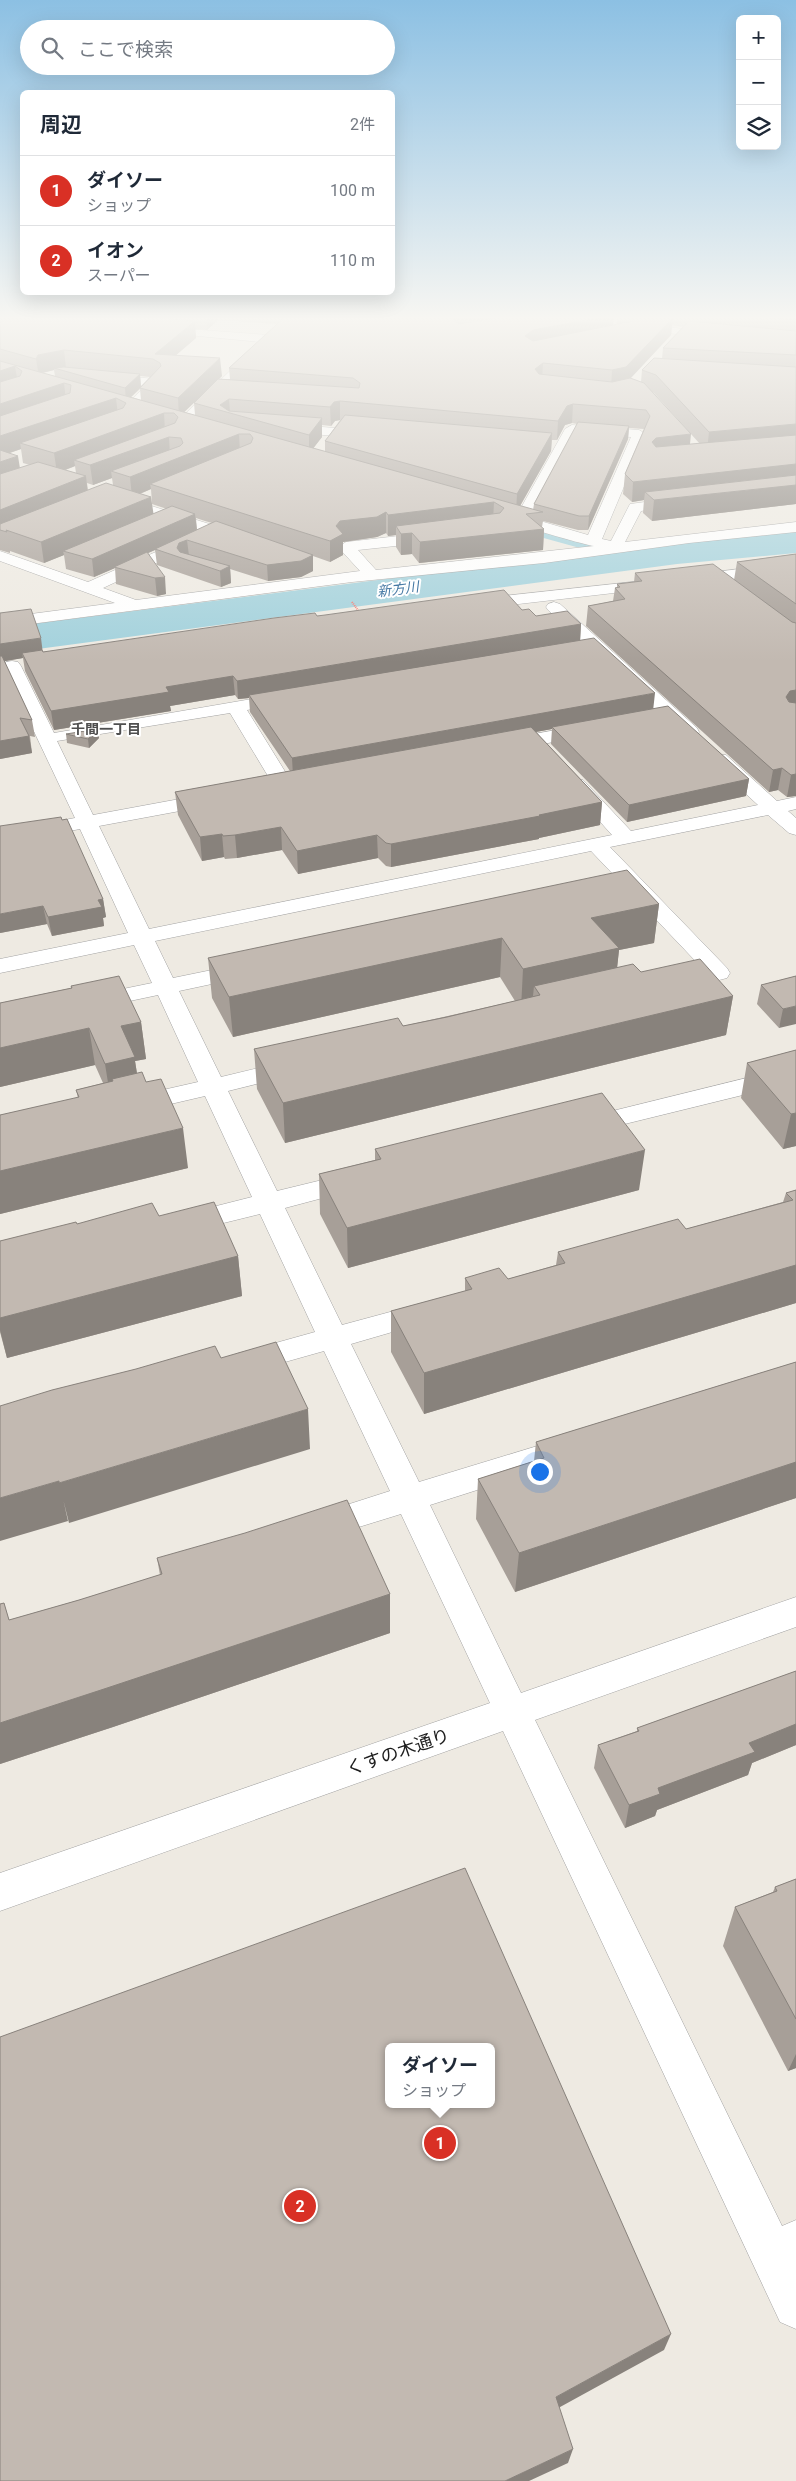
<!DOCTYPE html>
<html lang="ja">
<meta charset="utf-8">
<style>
body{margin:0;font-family:Roboto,"Noto Sans JP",sans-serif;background:#f6f6f7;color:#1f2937}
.controls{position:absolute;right:15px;top:15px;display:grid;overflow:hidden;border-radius:8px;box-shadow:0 5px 20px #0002}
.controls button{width:45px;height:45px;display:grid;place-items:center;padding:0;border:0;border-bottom:1px solid #e0e1e3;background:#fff;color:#1f2937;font:25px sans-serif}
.you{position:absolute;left:539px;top:1471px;width:18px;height:18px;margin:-12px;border:4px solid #fff;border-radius:50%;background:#1a73e8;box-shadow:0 0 0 8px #1a73e833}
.badge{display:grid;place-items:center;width:32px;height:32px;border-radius:50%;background:#d93025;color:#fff;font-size:16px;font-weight:700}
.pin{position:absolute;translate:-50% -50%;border:2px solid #fff;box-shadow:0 1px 5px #0006}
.popup{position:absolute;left:385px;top:2043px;width:110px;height:65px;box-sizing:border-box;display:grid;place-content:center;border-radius:8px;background:#fff;filter:drop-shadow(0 1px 4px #0005);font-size:16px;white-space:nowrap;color:#747a83}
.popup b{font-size:19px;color:#1f2937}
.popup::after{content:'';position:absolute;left:50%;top:100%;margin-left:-10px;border:10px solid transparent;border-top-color:#fff}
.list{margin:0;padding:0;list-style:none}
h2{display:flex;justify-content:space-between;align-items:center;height:65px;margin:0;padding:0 20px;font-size:21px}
h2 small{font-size:16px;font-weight:400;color:#747a83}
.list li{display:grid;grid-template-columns:32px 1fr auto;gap:15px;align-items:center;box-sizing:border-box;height:70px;padding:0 20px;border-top:1px solid #e0e1e3}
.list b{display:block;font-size:19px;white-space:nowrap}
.list p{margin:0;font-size:16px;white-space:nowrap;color:#747a83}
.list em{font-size:16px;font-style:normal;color:#747a83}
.icon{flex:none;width:28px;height:28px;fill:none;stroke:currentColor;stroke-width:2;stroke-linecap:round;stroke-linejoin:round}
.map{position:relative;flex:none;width:796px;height:2481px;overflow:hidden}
.search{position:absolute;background:#fff;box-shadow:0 5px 20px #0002;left:20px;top:20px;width:375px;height:55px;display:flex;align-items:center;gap:12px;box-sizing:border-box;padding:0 18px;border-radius:28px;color:#747a83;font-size:19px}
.panel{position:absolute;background:#fff;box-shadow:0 5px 20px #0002;left:20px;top:90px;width:375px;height:205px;border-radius:8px}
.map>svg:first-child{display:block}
</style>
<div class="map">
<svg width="796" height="2481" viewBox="0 0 796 2481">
<rect width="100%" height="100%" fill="#eeeae2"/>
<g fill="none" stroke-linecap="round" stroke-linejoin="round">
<path stroke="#a2d1dc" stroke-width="7" d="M531 531 636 560"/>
<path fill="#a2d1dc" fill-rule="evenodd" d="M796 531V553L677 564 0 654V628L677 542Z"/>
<defs>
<path id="minor" d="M593 315H614L660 326 715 333 721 336 715 339 660 332 595 317Z
M160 327 269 335 275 339 189 426H179L177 423 179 420 260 342 156 332 154 330Z
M102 374 155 379 161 383 134 412 129 413 123 409 145 386 98 381 96 378Z
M284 424 335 428 342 432 335 436 279 431 277 428 279 425Z
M572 425 639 430 646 434 602 539 611 541 630 504 682 497 687 498 689 501 687 504 641 511 625 542 796 522V532L689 543 544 563 352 582 0 628V618L115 603 0 561V551L88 582 185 539H195L198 542 195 545 103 588 136 600 360 571 338 547 346 542 433 532 441 537 433 542 358 550 376 570 594 546C584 545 502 521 499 516L506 512 517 515 565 429ZM576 433 631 437 588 535 530 518Z
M116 495 245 535 248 538 245 541H235L111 502 109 499 111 496Z
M796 562V572L691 585 683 580 691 575Z
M651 580 659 585 657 588 475 609 469 607 467 604 469 601 475 599Z
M554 602 560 604 697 728 699 732 697 736H683L548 610 546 607 548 604Z
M12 661 18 662 21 666 54 733 287 693 293 694 296 698 293 702 287 703 247 710 294 786 291 790H277L274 786 230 713 57 741 93 815 212 793 219 795 222 799 219 803 212 805 99 826 149 929 612 835 566 784 569 780H583L631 831 758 805 712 763 709 759 712 755H726L777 801 796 797V809L788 811 796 818V835L789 833 768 815 610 847 727 968 730 973 727 978C709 982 686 991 668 987L665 982 668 977 703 969 591 851 155 941 173 978 246 963 254 965 257 970 254 975 179 991 221 1077 292 1060 301 1063 304 1068 301 1073 228 1091 277 1191 355 1172 364 1175 368 1181 364 1187 285 1208 342 1325 427 1302 437 1305 441 1312 437 1319 351 1344 419 1482 570 1436 581 1439 586 1448 581 1457 430 1505 521 1693 796 1597V1627L535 1720 782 2226 796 2220V2329L780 2322 503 1731 0 1911V1873L490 1703 401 1514 320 1539 309 1535 304 1526 309 1517 390 1491 324 1351 246 1373 236 1370 231 1362 236 1354 315 1332 260 1214 183 1233 173 1231 169 1224 173 1217 252 1197 205 1096 132 1113 123 1111 119 1105 123 1099 198 1082 158 995 92 1009 84 1007 80 1002 84 997 152 983 134 945 0 973V959L128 933 80 829 0 844V832L75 818 3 666 6 662Z
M589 724 596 726 598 730 596 734 506 751 499 749 497 745 499 741 506 739Z
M796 1066V1082L584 1134 575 1132 571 1126 575 1120 584 1118Z"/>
</defs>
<use href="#minor" stroke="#a3a3a3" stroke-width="1"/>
<path stroke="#fb7166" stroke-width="2" stroke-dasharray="1 1" stroke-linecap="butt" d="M352 602 360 613"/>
<use href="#minor" fill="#fff" fill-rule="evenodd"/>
</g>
<path fill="#a79f98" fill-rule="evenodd" d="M0 315H614L613 325 618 324H617V315H796V504L652 521 643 513 644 500 632 502 623 494 625 474 644 429 629 428 628 439 588 530H578L543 521 542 527 544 529 543 550 419 563 412 554 401 555 396 547V535L388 536 386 533 377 537 343 542V555L330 562 313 556V571L301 577 268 581 230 569 231 583 221 587 157 565 155 550 148 553 166 594 157 596 116 584 115 568 94 577 66 569 64 555 44 563 10 551V553L0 550ZM218 320 277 324 229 368 230 379H219L222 376 176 355 196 338 195 329 207 330ZM672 325 683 327 663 348 662 359 642 370 641 382 631 378 671 335ZM54 370 55 376 43 373ZM140 376 150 377 141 386ZM140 389 141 400 131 397ZM652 392 654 393 700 444H690ZM202 395 194 403 195 415 184 412ZM340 420 325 441V452L313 448 322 437V425L331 426 335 421ZM572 423 577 424 534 504 533 510 520 506 551 451 552 440H557L565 425ZM21 449 23 463 30 465 20 468 10 453ZM75 466 76 473 65 470 73 467ZM112 478 113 485 88 490 87 483 93 485ZM151 489 152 504 167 509 153 514 140 494ZM196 518 205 521 212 523 197 530Z
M796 554V796L787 797 778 790 769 792 586 626 588 606 613 601 615 588 617 587V584L634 582 635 573 734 580 737 562Z
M522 610 536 616 581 624 580 640 653 709 749 779 746 796 627 822 551 744 552 729 536 732 602 802 600 825 539 838V839L391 867 386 866 378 858 298 874 282 850 237 858 225 859 224 857 202 861 178 815 175 792 290 771 250 712 249 698 238 699 235 695 170 706 171 711 54 730 25 671 23 658 4 661 32 720 35 737 30 736 32 753 0 759V613L43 652 317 616Z
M66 734 99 738 89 748 67 743Z
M62 820 103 899 106 917 103 918 104 926 52 936 47 924 0 933Z
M659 904 654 943 619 950 617 967 641 972 733 996 726 1035 285 1143 257 1089 254 1049 403 1026 515 1001 500 977 233 1037 212 998 208 958Z
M796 976 779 1028 757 1004 761 985Z
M71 986 141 1022 146 1059 135 1061 137 1073 188 1168 0 1214V1115L78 1098 76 1090 103 1083 95 1065 0 1087V1003L71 988Z
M796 1050V1146L783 1149 741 1098 747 1063Z
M375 1149 639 1190 348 1268 320 1214 319 1174 375 1160Z
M796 1190V1303L424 1414 391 1352V1311L465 1291V1278L508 1279 556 1265 558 1252 686 1229 783 1202 786 1193Z
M159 1216 238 1256 242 1296 7 1358 0 1332V1241L77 1224Z
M796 1362V1498L515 1592 476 1519 478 1479 534 1461 536 1442Z
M157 1558 390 1594V1633L113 1727 0 1764V1604L4 1603 9 1620 79 1600 160 1575Z
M796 1671V1745L752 1763 748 1775 657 1810 655 1816 625 1828 594 1768 598 1745 637 1731V1728Z
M796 1879V2068L788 2071 723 1946 735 1907 773 1892 775 1887Z"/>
<path fill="#88827c" d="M206 315H218V320L207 330Z
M456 315H556L458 331 451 318Z
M614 315 612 333 532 347 525 336 533 330Z
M673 318 671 335 624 385 611 388 612 370Z
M195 321 196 338 161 368 160 363 155 354Z
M64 350 66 368H54V370L41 373 39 377 36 359 38 355Z
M220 358 222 376 179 417 178 398Z
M543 363 542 381 535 369Z
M15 366 18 384 0 390V371Z
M140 374 141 387 126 402 125 388Z
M64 383 66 401 0 424V404Z
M116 398 118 416 20 443 21 449 0 456V436Z
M229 399 230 413 220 405Z
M340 401V420L335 421 331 426 330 407 334 402Z
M573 404 572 423 565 425 557 440 558 421 567 406Z
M164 413 165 432 74 460 75 466 57 473 54 453Z
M322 418V437L309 454V435Z
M796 424V443L707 451 709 432Z
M629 426 628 439 588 530 589 516Z
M552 433 551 451 516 513 517 494Z
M239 434 240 453 150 484 151 489 132 497 130 477Z
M691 434 689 454 650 461 652 442 656 438Z
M169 437 170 456 111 471 112 478 93 485 90 465Z
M18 456 21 475 0 483V462Z
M796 464V483L645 492 644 500 632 502 633 482Z
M86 476 88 496 0 530V510Z
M796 485V504L652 521 654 500Z
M151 497 154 517 63 551 64 555 44 563 41 542Z
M494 502 493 522 412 533V554L401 555V534L396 526V535L388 536V515Z
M386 512V533L377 537 343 542V555L330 562V541L336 526 340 521Z
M195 514 197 531 117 567H114L115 568 94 577 92 559Z
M544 529 543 550 419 563 420 542Z
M187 540 189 556 182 558 177 548 179 543Z
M313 555V571L301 577 268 581 267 565Z
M230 566 231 583 221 587 220 571Z
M165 577 166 594 157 596 155 578Z
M581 624 580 643 249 695V698L238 699 237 681Z
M41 638 43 654 22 653 23 658 0 662V644Z
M233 676 235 695 170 706 171 711 54 730 51 711 166 687Z
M796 690V711L786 697 790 691Z
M655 693 653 711 552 727V729L293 776 292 758Z
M98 729 99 738 89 748 88 739Z
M29 736 32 753 0 759V741Z
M782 768 778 790 769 792 773 770Z
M796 774V796L787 797 791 775Z
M749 779 746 796 627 822 629 805Z
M602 802 600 825 539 838V839L391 867V844Z
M281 827 282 850 237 858 235 835Z
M222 834 224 857 202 861 200 837Z
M377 835 378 858 298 874 297 851Z
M103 899 106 917 103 918 104 926 52 936 48 917 98 900Z
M659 904 654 943 619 950 615 988 540 995 534 986 532 1006 521 1009 523 969 591 918Z
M43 906 47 924 0 933V914Z
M502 938 500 977 233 1037 229 997Z
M733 996 726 1035 285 1143 283 1103Z
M796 1006V1024L779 1028 783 1009Z
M141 1022 146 1059 135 1061 140 1094 112 1079 115 1100 111 1101 105 1064 121 1026Z
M89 1028 95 1065 0 1087V1048Z
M796 1113V1146L783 1149 791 1114Z
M183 1128 188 1168 0 1214V1171Z
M645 1150 639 1190 348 1268 347 1228Z
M238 1256 242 1296 7 1358 0 1330V1318Z
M796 1265V1303L424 1414V1373Z
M308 1409 310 1449 69 1523 59 1483Z
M796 1462V1498L515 1592 519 1553Z
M59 1481 68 1521 0 1541V1498Z
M390 1594V1633L113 1727 0 1764V1723Z
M796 1724V1745L752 1763 748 1775 657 1810 655 1816 625 1828 629 1805 658 1788 749 1743Z
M796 2054V2068L788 2071Z
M671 2334 664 2350 551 2412 556 2397Z
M573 2449 568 2463 529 2481H505Z"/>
<path fill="#c2b9b1" stroke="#88827c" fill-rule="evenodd" d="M0 315H124L195 321 155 354 220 358 178 398 140 388 161 366 160 363 153 359 64 350 38 355 36 359 0 349Z
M287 315H456L451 318 459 324 515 315H614L533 330 525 336 533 341 633 321V315H659L673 318 626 367 612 370 543 363 535 369 539 374 612 382 630 378 644 383 691 434 656 438 652 442 656 447 796 435V464L633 482 625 474 650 416 646 410 573 404 567 406 558 421 340 401 334 402 330 407 229 399 220 405 229 411 322 418 309 435 194 403 218 379 359 388 360 383 353 378 229 368Z
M742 315H796V320Z
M689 321 796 331V355L663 348Z
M654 358 796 367V424L709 432 656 375 642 370Z
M0 361 543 512 526 514 544 529 420 542 412 533 401 534 396 526 500 513 504 508 494 502 388 515 386 512 377 517 340 521 336 526 343 534 330 541 150 484 251 443 253 438 250 434H239L130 477 111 471 180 446 183 443 181 438 169 437 90 465 74 460 175 423 178 417 174 413H164L54 453 20 443 123 408 126 403 116 398 0 436V416L70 393 71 385 64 383 0 404V382L20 376 22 371 15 366 0 371Z
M64 367 140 374 125 388 54 368Z
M345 415 552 433 517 494 325 441Z
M578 422 629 426 589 516H579L534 504Z
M0 450 18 456 0 462Z
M38 462 86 476 0 510V474Z
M796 475V485L654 500 645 492Z
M106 483 151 497 41 542 6 530 7 532 0 530V524Z
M172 506 195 514 92 559 63 551Z
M216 521 313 555 301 561 267 565 187 540 179 543 177 548 180 552 230 566 220 571 155 549Z
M147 552 165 577 155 578 114 567Z
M796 554V604L737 562Z
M713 564 792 622 796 623V690L790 691 786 697 789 702 796 703V774L791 775 782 768 773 770 588 606 625 599 615 588 620 587 617 584 642 581 635 573Z
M504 590 522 610 529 609 536 616 567 611 581 624 237 681 233 676 166 687 169 692 51 711 22 653 42 650 43 652 274 618 315 613 317 616 325 615Z
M31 609 41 638 0 644V613Z
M594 638 655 693 292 758 249 695Z
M0 656H2L32 720 20 718 29 736 0 741Z
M668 706 749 779 629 805 552 727Z
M531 727 602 802 539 815 540 816 391 844 386 843 377 835 297 851 281 827 235 835 223 836 222 834 200 837 175 792Z
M98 729 88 739 66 734Z
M61 817 62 820 67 819 103 899 98 900 102 907 48 917 43 906 0 914V826Z
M627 870 659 904 591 918 619 948 523 969 502 938 229 997 208 958Z
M700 959 733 996 283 1103 254 1049 398 1018 403 1026 447 1017 540 995 534 986 633 964 641 972Z
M119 976 141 1022 121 1026 135 1057 105 1064 89 1028 0 1048V1003L72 988 71 986Z
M796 976V1006L783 1009 761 985Z
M796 1050V1113L791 1114 747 1063Z
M142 1072 146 1082 161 1079 183 1128 0 1171V1115L79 1097 76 1090 113 1081 112 1079Z
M602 1093 645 1150 347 1228 319 1174 381 1159 375 1149Z
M796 1190V1265L424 1373 391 1311 472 1289 465 1278 499 1268 508 1279 565 1263 558 1252 678 1219 686 1229 793 1200 786 1193Z
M214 1202 238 1256 0 1318V1241L76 1222 77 1224 152 1203 159 1216Z
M276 1342 308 1409 59 1483V1481L0 1498V1406L52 1390 136 1369 215 1346 221 1358Z
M796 1362V1462L519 1553 478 1479 544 1458 536 1442Z
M347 1500 390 1594 104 1689 0 1723V1604L4 1603 9 1620 79 1600 162 1574 157 1558 245 1533Z
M796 1671V1724L749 1743 755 1752 658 1788 660 1794 629 1805 598 1745 639 1731 637 1728Z
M465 1868 671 2334 556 2397 573 2449 505 2481H0V2037ZM389 2047H491V2104H389Z
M796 1879V2019L735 1907 777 1891 775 1887Z"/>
<linearGradient id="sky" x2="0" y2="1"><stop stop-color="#8cc0e3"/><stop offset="0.48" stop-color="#f7f6f2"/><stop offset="1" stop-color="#f7f6f2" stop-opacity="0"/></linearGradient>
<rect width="796" height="662" fill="url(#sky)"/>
<g text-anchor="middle" stroke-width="4" stroke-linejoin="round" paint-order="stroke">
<g font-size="14" font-style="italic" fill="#4679a4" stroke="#fff">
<text transform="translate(398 589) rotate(-7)" y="5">新方川</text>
</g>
<g font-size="14" font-weight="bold" fill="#4f4f4f" stroke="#fff">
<text x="106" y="734">千間一丁目</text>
</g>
<g font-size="18" fill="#1c1c1c" stroke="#fff">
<text transform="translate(398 1752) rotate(-19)" y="6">くすの木通り</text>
</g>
</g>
</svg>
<div class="controls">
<button>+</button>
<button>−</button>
<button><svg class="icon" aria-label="layers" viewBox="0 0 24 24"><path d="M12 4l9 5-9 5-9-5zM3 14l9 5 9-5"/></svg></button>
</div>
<div class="you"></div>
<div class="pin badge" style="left:440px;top:2143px">1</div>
<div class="popup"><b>ダイソー</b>ショップ</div>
<div class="pin badge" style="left:300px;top:2206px">2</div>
<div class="search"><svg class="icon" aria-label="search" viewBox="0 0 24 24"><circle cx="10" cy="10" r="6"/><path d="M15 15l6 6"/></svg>ここで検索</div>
<section class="panel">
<h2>周辺<small>2件</small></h2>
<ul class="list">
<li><span class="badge">1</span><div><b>ダイソー</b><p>ショップ</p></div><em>100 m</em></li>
<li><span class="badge">2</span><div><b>イオン</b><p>スーパー</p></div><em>110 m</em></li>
</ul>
</section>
</div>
